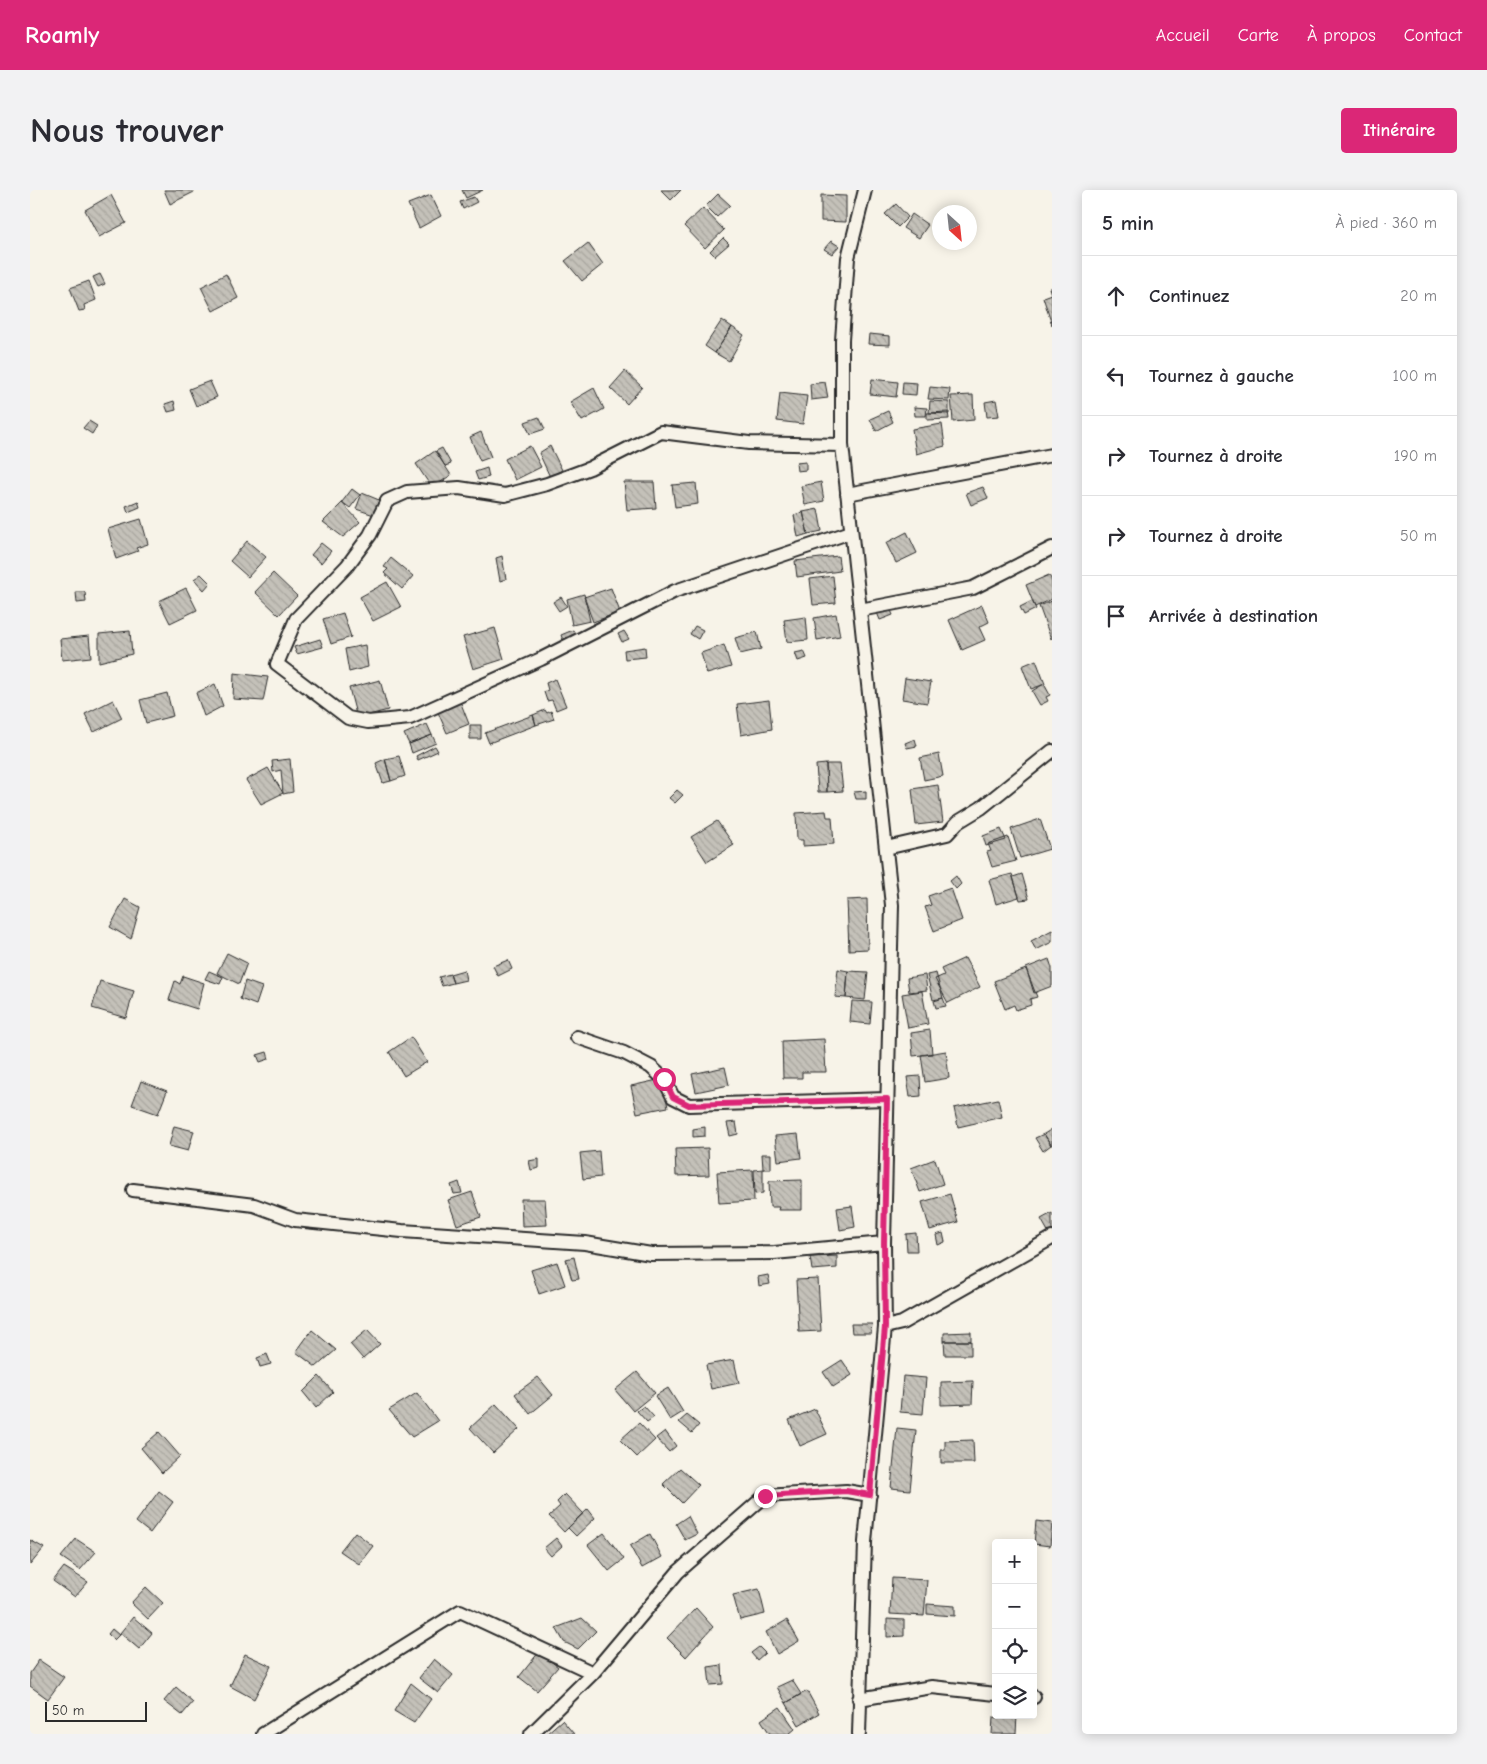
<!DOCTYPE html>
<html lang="fr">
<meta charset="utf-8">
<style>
body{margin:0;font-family:"Comic Neue",sans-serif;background:#f2f2f3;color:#2b2b33}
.controls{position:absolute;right:15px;bottom:15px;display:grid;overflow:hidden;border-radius:5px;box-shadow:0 2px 12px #0003}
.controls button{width:45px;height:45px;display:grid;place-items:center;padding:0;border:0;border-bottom:1px solid #e1e1e2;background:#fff;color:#2b2b33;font:25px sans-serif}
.compass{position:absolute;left:902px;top:15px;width:45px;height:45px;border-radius:50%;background:#fff;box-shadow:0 2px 12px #0003;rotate:153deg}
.scale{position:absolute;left:15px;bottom:12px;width:102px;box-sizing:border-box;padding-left:5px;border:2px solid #2b2b2b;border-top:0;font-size:14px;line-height:18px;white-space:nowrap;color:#2b2b2b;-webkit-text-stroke:4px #f7f3e8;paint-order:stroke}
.stop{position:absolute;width:15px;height:15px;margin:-11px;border:4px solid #db2777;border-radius:50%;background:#fff}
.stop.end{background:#db2777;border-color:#fff;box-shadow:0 1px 5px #0008}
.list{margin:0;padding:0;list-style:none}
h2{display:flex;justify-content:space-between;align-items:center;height:65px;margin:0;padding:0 20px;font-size:21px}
h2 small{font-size:16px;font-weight:400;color:#7c7c81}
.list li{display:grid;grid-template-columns:32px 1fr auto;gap:15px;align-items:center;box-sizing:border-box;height:80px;padding:0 20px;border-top:1px solid #e1e1e2}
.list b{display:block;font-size:19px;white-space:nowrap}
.list em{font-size:16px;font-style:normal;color:#7c7c81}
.icon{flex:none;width:28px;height:28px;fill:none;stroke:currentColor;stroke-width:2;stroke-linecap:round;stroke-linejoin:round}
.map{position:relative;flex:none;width:1022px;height:1544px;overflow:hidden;border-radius:5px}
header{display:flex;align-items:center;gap:30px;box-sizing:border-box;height:70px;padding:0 25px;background:#db2777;color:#fff}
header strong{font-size:24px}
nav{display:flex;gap:28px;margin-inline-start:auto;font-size:18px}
.intro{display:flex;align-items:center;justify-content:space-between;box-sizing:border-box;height:120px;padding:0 30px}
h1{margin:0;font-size:35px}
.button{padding:12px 22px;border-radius:5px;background:#db2777;color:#fff;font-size:18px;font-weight:700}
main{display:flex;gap:30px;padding:0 30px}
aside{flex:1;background:#fff;border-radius:5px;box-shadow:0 2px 12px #0003}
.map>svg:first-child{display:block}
</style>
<header>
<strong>Roamly</strong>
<nav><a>Accueil</a><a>Carte</a><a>À propos</a><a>Contact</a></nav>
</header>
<div class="intro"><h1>Nous trouver</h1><a class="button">Itinéraire</a></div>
<main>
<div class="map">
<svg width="1022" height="1544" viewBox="0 0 1022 1544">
<defs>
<pattern id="building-back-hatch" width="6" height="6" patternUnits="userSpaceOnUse" patternTransform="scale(1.25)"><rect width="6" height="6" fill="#c4c1b9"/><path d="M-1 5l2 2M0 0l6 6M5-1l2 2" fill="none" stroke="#a9a69f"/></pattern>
</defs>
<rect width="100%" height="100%" fill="#f7f3e8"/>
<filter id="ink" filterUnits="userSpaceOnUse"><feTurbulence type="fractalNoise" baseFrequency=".02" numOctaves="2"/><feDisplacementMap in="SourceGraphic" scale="10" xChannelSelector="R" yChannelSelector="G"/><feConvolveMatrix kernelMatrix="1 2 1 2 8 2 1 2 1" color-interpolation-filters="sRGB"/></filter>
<g filter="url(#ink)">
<path fill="url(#building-back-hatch)" stroke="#2b2b2b" d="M134 0H163L164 2 140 14Z
M432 0H453L436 8Z
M631 0H651L641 10Z
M688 4 700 15 687 27 676 16Z
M81 5 96 33 69 47 55 20Z
M401 5 411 26 389 38 378 14Z
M791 5 816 6V32L791 31Z
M444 7 447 12 433 19 430 12Z
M866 14 878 27 868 37 855 24Z
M673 18 694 40 675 58 654 36Z
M882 24 898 35 889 48 873 38Z
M693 48 699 54 685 66 680 61Z
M801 51 809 56 802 64 794 59Z
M558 53 573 74 552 91 535 71Z
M70 84 75 94 68 97 63 87Z
M196 84 208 108 183 121 171 97Z
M59 91 66 110 54 115 55 120 49 121 40 98Z
M1019 98H1022V135L1013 107 1021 104Z
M692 130 702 137 685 163 675 156Z
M702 137 714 145 699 171 685 163Z
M839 144 860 146V155L838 154Z
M595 181 612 197 597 214 580 198Z
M842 189 868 192 866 207 840 204Z
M180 191 187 207 166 216 159 199Z
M795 192 798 208 781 210 780 194Z
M873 192 887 193 886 205 872 204Z
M900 197 920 199 919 210 898 209Z
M564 198 574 219 552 231 540 212Z
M750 203 777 206 773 234 747 231Z
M943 205 944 230 923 232 921 206Z
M966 210 969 226 957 227 955 212Z
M144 211 146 220 138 222 135 214Z
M900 211 919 212V224L899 223Z
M884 217 897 218 896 226H885Z
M858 221 863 232 846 241 840 229Z
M918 222 919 229 897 230V223Z
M509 227 515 239 500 244 495 232Z
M59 231 67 236 62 244 53 238Z
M912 234 915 256 886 264 882 239Z
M451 242 461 267 450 271 440 247Z
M500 256 511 277 485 290 475 269Z
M520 256 532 280 520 287 509 263Z
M412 258 421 274 415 276 406 261Z
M405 261 421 285 402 298 386 274Z
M776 272V280L767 281 766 273Z
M457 278 459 287 448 290 445 282Z
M594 292H624L626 318 597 320Z
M791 292 794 311 775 315 771 296Z
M666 293 668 314 645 317 642 295Z
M953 297 958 308 941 315 936 303Z
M322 299 330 305 320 318 312 312Z
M332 303 349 310 344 325 326 319Z
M108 311 110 317 98 322 96 316Z
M312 313 330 332 313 347 293 332Z
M788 319 792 341 778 344 773 322Z
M773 322 778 344 768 347 764 325Z
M111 329 118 354 106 358 108 361 86 369 78 339Z
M877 342 887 363 866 373 856 353Z
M217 351 236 367 218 387 200 371Z
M291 353 301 361 291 373 281 365Z
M472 366 476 389 470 391 466 368Z
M808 366 810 381 767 387 765 371Z
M361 368 383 386 372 399 354 383 358 379 354 377Z
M243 383 267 406 249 425 225 402Z
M171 384 180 393 174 400 164 389Z
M1019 385 1022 391V409L1005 417 996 395Z
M803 386 806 413 783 415 780 389Z
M357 392 371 417 343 431 330 407Z
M156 398 167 420 140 433 129 411Z
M581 398 590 422 563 432 554 407Z
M46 402H55L56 412 47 413Z
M554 404 560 431 542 435 537 409Z
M531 407 537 416 529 421 523 412Z
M1002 411 1006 419 994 425 990 417Z
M1022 411V448L1021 449 1009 416Z
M952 415 959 432 949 437 955 450 932 460 919 430Z
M859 416 863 425 850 430 846 420Z
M313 423 321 447 301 454 293 429Z
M806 424 810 446 787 450 784 428Z
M776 427 778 450 757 452 754 430Z
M665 436 673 440 668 449 660 444Z
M465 438 474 469 443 479 433 447Z
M543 440 547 447 534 453 531 445Z
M100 441 102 464 69 472V444Z
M594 441 599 449 592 452 588 444Z
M727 442 731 459 710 464 705 448Z
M59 446 61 467 32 470 30 449Z
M290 449 293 457 267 464 264 457Z
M335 455 338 477 319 482 315 459Z
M694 455 701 477 677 484 671 463Z
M615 457 616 467 595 469 594 460Z
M774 461 777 468 768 471 765 463Z
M1006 470 1015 494 1001 499 992 476Z
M204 483 238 487 233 511 203 509Z
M875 488 901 492 897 513 872 509Z
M525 489 536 516 526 520 522 510 517 511 514 502 518 500 516 493Z
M350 490 358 520 327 528 319 498Z
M185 494 193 516 174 526 166 503Z
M1014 494 1020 505 1016 507 1018 511 1010 515 1002 501Z
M137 503 143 526 116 533 110 510Z
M83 510 92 528 64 542 55 524Z
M739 510 742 539 711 545 707 514Z
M430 511 439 534 417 543 407 520Z
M515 520 517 523 521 521 524 529 506 535 503 525Z
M503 525 506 535 459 553 455 543Z
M397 534 402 545 379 554 374 544Z
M440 535H451V549H440Z
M402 545 406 553 382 563 379 554Z
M885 549 887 556 877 558 875 553Z
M405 556 408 561 388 570 386 566Z
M909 564 913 586 894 590 890 568Z
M369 566 375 586 361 591 355 569Z
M260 569 263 602 253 604 251 580 243 582 242 571Z
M355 569 361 591 353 593 346 573Z
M796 574H810L813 601 797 602Z
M796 574 797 602H788L786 575Z
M238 578 253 603 231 614 216 590Z
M908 595 913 632 886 635 882 599Z
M647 600 653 605 645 613 639 608Z
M836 601V609H826L824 602Z
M796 621 797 627H802L804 654 773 656V650H767L766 623Z
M1010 629 1020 659 990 668 981 639Z
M687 631 704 655 677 672 661 647Z
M971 639 976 650 956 656 953 646Z
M978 647 986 671 962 677 957 662 961 661 958 654Z
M982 684 989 707 966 714 959 690Z
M992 684 999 709 990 710 983 687Z
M926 686 931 694 926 699 920 691Z
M921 698 932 730 904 741 895 717 901 715 898 706Z
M95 709 110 717 101 749 80 737Z
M837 709 838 759 819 760 817 710Z
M1022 740V752L1006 760 1001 751Z
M197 763 217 773 209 794 187 783Z
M935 768 950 797 918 813 905 789 914 785 911 779Z
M1019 769 1022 778V796L1004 803 996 778Z
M478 770 482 779 468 786 463 776Z
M808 779 818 781 816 808 805 807Z
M996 779 1007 807 1000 809 1001 815 986 820 984 815 975 819 964 791Z
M434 780 436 790 423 793 420 784Z
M179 781 193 787 190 794 175 789Z
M818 781 838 782 835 810 816 808Z
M906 783 913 808 903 810 897 785Z
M420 784 423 793 412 796 409 787Z
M895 785 897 800 879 802 877 788Z
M153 786 174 793 167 819 139 810 145 791 150 794Z
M70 791 104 801 96 828 62 818Z
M215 791 232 797 226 815 210 809Z
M892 801 898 834 878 838 872 804Z
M913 808 916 816 906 818 904 811Z
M822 811 842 812 840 834 820 832Z
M900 840 902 864 883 866 881 843Z
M381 847 397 872 374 886 359 862Z
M794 849 796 882H772V888H753L752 851Z
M916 861 919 888 895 892 891 865Z
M237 862 239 869 230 872 227 865Z
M695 877 699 895 666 902 662 884Z
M890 886 891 906 880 907 877 887Z
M632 889 638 917 607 923 601 896Z
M111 891 137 901 128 924 102 915Z
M968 909 972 927 928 937 924 918Z
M706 932 708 944 700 946 697 933Z
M144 936 164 941 158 961 139 956Z
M675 937V946L663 947V939Z
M1022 939V955H1021L1014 944Z
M768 944 771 968 748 971 745 946Z
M1014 944 1021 955 1013 961 1005 948Z
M678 958 679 985 646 986 645 959Z
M569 961 571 987 553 989 550 963Z
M732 964H741V979H733Z
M509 969V978L501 980 499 971Z
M905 969 913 994 890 1002 881 978Z
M733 979V1003L725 1004 724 980Z
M723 980 724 1011 689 1013 687 982Z
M772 990V1020H748L749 1017H740L739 991Z
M429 992 432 1003 424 1004 421 995Z
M442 1002 451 1027 427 1035 418 1010Z
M920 1004 928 1032 900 1040 892 1012Z
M491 1009H515L517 1035 492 1036Z
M822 1016 825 1037 810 1040 807 1018Z
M1022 1023V1044L1020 1045 1011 1029Z
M886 1043 887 1061H877L876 1044Z
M913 1043 915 1052 908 1055 906 1045Z
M807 1066V1078L782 1080 780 1067Z
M544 1067 549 1089 542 1090 536 1069Z
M527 1072 535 1095 509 1104 501 1080Z
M738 1085 740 1094 729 1096 728 1087Z
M788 1089 791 1141 769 1142 766 1090Z
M821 1134H842L841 1143H822Z
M282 1140 306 1160 286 1177 266 1162Z
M337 1140 350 1154 333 1169 320 1154Z
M941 1142V1151H914V1143Z
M914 1151H941V1165H915Z
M237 1164 241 1174 230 1177 227 1168Z
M704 1170 709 1193 681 1199 676 1175Z
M812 1170 822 1185 803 1197 793 1182Z
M607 1182 625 1203 603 1221 585 1200Z
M289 1186 303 1202 286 1218 273 1202Z
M873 1186 896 1188 893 1224 870 1222Z
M508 1187 523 1205 500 1224 485 1204Z
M943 1191 942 1214 911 1215V1192Z
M638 1198 653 1222 640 1230 625 1206Z
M387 1203 408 1231 382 1247 359 1220Z
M466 1214 489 1239 463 1263 440 1238Z
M614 1216 624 1227 617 1232 607 1221Z
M785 1219 797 1244 770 1256 759 1230Z
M657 1225 669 1235 662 1243 649 1232Z
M609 1233 625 1250 607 1267 590 1250Z
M867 1238 886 1240 880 1300 861 1298Z
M635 1241 646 1256 639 1262 626 1248Z
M129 1242 150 1266 132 1283 111 1258Z
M943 1250 944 1273H911V1260H915V1251Z
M650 1278 669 1295 652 1313 633 1294Z
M129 1301 143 1312 120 1343 106 1332Z
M535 1304 553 1323 534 1342 519 1326 530 1316 527 1312Z
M558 1319 565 1328 546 1346 538 1338Z
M658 1326 667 1344 655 1350 646 1334Z
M1006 1331 1022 1333 1020 1356 1004 1354Z
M325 1342 343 1356 329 1374 310 1361Z
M574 1343 594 1369 579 1381 558 1355Z
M620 1344 632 1367 612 1378 600 1356Z
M526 1348 532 1356 521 1366 514 1358Z
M46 1349 66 1362 50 1380 31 1367Z
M0 1350 14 1358 0 1375Z
M34 1377 58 1392 45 1407 23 1391Z
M862 1388 897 1390 894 1426 860 1424Z
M116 1397 133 1413 118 1429 101 1413Z
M729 1399 735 1424 710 1430 703 1405Z
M897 1414 925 1416V1426L897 1424Z
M666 1418 683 1437 656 1467 637 1448Z
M103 1427 122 1443 109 1459 90 1443Z
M552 1428 566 1441 548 1459 534 1452 526 1438Z
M857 1429 874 1430V1446L857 1447Z
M757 1430 769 1451 747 1464 736 1442Z
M82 1439 89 1445 84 1450 78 1444Z
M729 1457 735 1463 727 1470 721 1463Z
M509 1462 528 1477 507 1501 489 1487Z
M215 1464 241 1476 224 1509 200 1496Z
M404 1469 423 1485 408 1503 389 1488Z
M9 1470 34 1487 18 1509 0 1496V1483Z
M692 1475 693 1494 680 1495 678 1477Z
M762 1490 771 1504 756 1513 747 1497Z
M381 1493 401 1509 384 1533 364 1521Z
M146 1497 163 1512 152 1525 134 1511Z
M777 1501 789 1523 769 1535 756 1513Z
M750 1517 765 1539 759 1544H740L731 1530Z
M974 1525H987L986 1544H962L963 1527 974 1528Z
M532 1530 544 1544H516Z"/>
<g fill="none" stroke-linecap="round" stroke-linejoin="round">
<defs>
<path id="street" d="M812 255 719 253 631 242 560 278 517 294 475 305 429 298 377 302 357 311 340 345 317 376 266 429 247 474 318 528 338 532 380 528 511 469 645 401 821 342
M817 304 1022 265
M830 420 943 398 1022 358
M856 658 917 644 928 632 951 618 1022 561
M547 847 594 863 621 877 634 889 643 907 659 915 857 909
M103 1000 224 1015 265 1030 372 1041 555 1053 621 1064 744 1063 854 1053
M855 1137 872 1133 1022 1048
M1003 1507H1004
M829 1509 902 1497 966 1504
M233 1544 430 1421 563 1483
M501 1544 563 1483 648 1382 735 1306 816 1301 840 1305
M829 1544 835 1352 855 1137 854 1053 862 715 812 255V150L818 68 835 0"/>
</defs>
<use href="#street" stroke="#2b2b2b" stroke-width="16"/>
<use href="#street" stroke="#f7f3e8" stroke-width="12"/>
</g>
</g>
<g fill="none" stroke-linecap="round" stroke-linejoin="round" filter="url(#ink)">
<path stroke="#db2777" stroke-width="6" d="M634 889 643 907 659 915 857 909 854 1053 855 1137 840 1305 816 1301 735 1306"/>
</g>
</svg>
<div class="controls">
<button>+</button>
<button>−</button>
<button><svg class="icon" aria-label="locate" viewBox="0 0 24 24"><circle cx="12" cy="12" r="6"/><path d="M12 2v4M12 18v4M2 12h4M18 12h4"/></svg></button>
<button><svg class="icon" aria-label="layers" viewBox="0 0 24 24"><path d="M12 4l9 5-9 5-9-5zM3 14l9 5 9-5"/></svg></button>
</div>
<svg class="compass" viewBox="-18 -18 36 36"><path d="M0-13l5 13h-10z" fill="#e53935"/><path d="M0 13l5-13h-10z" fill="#7c7c81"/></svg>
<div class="scale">50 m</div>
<div class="stop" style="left:634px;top:889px"></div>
<div class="stop end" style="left:735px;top:1306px"></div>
</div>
<aside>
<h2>5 min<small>À pied · 360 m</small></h2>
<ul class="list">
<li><svg class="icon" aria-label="ahead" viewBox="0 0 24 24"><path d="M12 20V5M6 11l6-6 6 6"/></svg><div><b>Continuez</b></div><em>20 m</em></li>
<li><svg class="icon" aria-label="left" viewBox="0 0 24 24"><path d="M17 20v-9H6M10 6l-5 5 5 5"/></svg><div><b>Tournez à gauche</b></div><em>100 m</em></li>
<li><svg class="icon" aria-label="right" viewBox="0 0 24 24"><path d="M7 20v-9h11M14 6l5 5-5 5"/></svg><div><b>Tournez à droite</b></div><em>190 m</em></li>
<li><svg class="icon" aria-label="right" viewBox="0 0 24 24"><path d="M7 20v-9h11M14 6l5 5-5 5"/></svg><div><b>Tournez à droite</b></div><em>50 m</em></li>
<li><svg class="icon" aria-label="arrive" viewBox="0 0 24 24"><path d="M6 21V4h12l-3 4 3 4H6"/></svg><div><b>Arrivée à destination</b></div></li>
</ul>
</aside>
</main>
